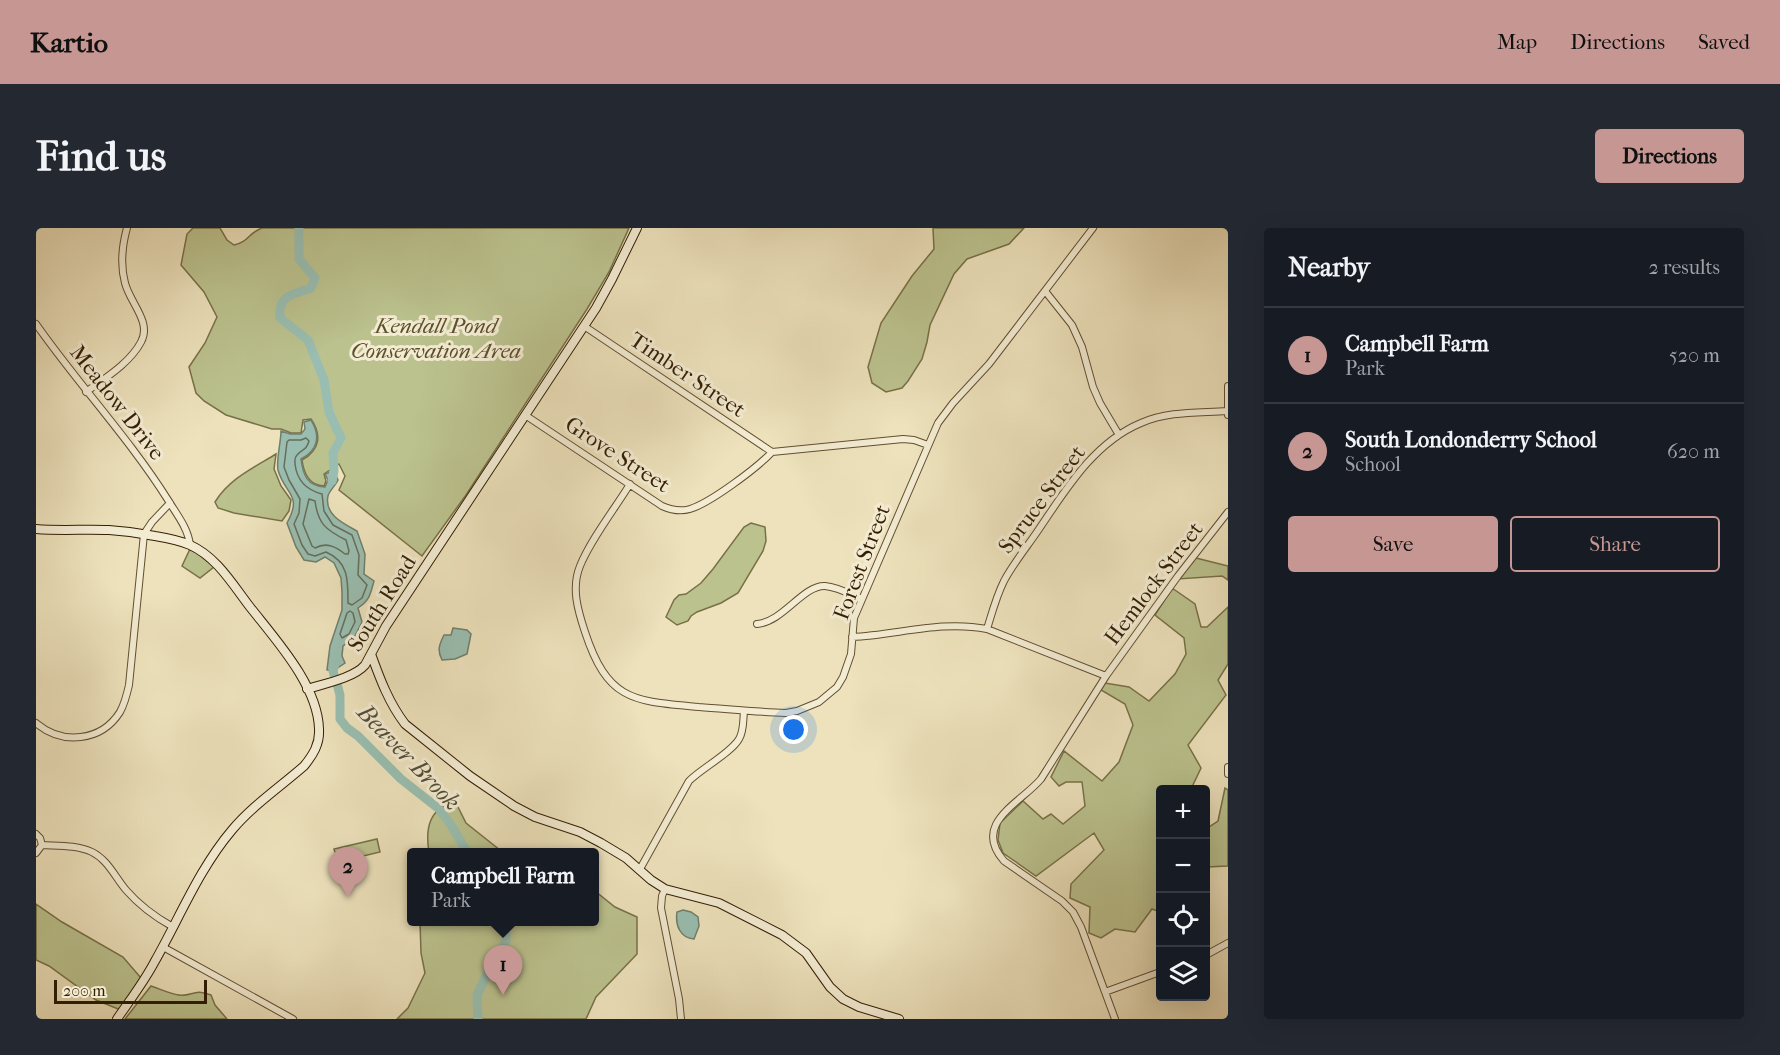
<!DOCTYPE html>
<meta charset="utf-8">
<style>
body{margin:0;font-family:"IM FELL French Canon",serif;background:#242831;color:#f1f3f6}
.controls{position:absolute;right:18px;bottom:18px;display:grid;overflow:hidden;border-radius:6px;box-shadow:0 6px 24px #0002}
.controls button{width:54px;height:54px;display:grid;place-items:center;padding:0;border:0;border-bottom:2px solid #363941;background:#171b24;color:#f1f3f6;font:30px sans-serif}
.scale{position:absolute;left:18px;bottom:15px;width:153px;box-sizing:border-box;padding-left:6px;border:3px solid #341e02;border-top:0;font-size:16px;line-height:21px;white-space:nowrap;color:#341e02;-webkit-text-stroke:4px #f3ecd3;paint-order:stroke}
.you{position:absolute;left:758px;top:502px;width:21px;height:21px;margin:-15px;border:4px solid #fff;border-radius:50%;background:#1a73e8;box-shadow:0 0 0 9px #1a73e833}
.badge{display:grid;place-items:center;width:39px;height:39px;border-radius:50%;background:#c59692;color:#111;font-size:20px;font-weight:700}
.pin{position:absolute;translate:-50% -50px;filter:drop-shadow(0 2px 3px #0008)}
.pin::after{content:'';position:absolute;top:32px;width:21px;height:18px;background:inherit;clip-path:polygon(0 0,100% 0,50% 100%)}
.popup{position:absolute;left:371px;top:620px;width:192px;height:78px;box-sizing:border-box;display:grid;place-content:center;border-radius:6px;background:#171b24;filter:drop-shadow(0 2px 4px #0005);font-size:20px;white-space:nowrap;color:#9ea1a6}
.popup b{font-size:22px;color:#f1f3f6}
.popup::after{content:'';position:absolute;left:50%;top:100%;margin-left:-12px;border:12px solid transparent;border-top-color:#171b24}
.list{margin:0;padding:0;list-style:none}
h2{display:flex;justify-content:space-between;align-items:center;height:78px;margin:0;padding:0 24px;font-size:26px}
h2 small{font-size:20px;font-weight:400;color:#9ea1a6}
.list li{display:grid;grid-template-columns:39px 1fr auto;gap:18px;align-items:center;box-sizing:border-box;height:96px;padding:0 24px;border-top:2px solid #363941}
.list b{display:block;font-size:22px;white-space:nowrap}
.list p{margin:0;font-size:20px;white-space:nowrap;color:#9ea1a6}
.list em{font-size:20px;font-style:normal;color:#9ea1a6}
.actions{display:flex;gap:12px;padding:18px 24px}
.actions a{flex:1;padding:14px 0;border:2px solid #c59692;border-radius:6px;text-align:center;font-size:21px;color:#c59692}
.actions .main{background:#c59692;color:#111}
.icon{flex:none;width:33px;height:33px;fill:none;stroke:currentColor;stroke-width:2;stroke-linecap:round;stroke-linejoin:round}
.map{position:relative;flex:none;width:1192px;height:791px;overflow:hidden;border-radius:6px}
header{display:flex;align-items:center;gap:36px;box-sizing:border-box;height:84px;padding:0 30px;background:#c59692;color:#111}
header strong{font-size:28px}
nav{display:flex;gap:33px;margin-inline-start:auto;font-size:21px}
.intro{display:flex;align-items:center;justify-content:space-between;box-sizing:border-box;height:144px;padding:0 36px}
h1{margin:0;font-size:42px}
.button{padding:15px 27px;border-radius:6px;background:#c59692;color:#111;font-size:21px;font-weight:700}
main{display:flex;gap:36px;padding:0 36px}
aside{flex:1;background:#171b24;border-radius:6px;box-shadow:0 6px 24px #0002}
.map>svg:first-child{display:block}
</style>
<header>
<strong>Kartio</strong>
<nav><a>Map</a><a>Directions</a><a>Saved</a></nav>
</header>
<div class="intro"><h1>Find us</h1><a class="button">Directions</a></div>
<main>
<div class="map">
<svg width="1192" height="791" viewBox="0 0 1192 791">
<rect width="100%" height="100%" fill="#ede2bc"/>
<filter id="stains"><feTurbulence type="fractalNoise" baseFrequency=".00333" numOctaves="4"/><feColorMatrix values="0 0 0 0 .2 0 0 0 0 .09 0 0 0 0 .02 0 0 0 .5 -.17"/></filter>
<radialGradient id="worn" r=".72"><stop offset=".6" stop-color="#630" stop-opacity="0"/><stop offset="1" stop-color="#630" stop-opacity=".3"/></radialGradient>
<path fill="#bbc28e" stroke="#787048" stroke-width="1.5" d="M157 0H184L191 12 198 17C213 14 212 5 226 0H593L573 44 551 81 430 267 386 328 303 262 309 248 303 236 288 246 290 253 288 258C273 257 268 246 266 232 284 222 286 207 275 191L267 192 265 205H255L245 201H236L190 187 168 173 160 165 153 139 169 115 181 89 168 64 145 37 151 6Z
M897 0H988L973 16 931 31 918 46 894 97 891 114 886 131 872 153 866 160 850 164 836 155 832 139 845 95 876 48 898 21Z
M240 226 238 241 245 258 255 272 253 283 246 293 198 285 182 280 179 274C193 251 217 240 240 226Z
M715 295 729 299 730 313 727 323 702 365 685 375 661 384 655 388 652 393 641 397 630 389 638 372 643 367 650 366 665 355 677 341 708 299Z
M154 321 162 325 178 339 164 350 146 338Z
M1160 330 1192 338V352L1186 348 1142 351Z
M1136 360 1159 376 1165 399H1171L1192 379V436L1182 452 1190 467 1152 517 1165 540 1155 561 1124 562V684L1116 681 1099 704 1079 701 1065 710 1053 705 1054 679 1034 670 1035 656 1068 622 1058 605 1000 648 967 625 962 612 964 595 987 573 1007 591 1015 586 1027 596 1049 578 1046 554H1030L1023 558 1015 549 1028 523 1066 553 1083 534 1097 497 1089 476 1065 462 1069 455 1093 459 1113 473 1139 446 1150 426 1148 410 1119 387Z
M1189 560 1192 562V638L1170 639V601L1182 593Z
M419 573 430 595 464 622 474 624H393C389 600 393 581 419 573Z
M341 611 344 624 302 634 298 621Z
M559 663 579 679 601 689V726L560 769 550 791H361L372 780 389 745 385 725 384 694H558Z
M0 676 26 694 87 729 105 750 86 779 82 781 60 772 13 738 0 732Z
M115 758C124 761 134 766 143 767 156 769 158 760 175 767L179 777 191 791H89Z"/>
<path fill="#99beb1" stroke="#717e6b" stroke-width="1.5" d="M275 192C285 208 282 222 265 231 267 247 271 258 289 259L292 252 289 246 298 243 302 252C300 257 293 263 292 268 288 287 308 296 321 303L329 326 328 346 338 353C334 367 334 372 322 380L326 394 318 410 307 418 306 428 309 435 297 443 291 442 294 418 306 382V364L305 350 298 335 289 329 280 334 268 332 260 319 251 295C267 266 249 267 242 242 240 232 245 214 245 203L254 206H265L269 201 268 194Z
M417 400 431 402 435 406 431 426 419 431 406 432C401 422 403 417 408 407H415Z
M647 682 655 684 662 689 663 698 658 711C644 710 639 697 641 684Z"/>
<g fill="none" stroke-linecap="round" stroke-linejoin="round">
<path stroke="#666e5a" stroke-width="1.5" d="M270 210 273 213C270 223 267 220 261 227 258 230 259 232 259 236 261 253 270 262 286 266L288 283 297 297 316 307 323 327 322 347 331 357 326 370 316 377 312 375C312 353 313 334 290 324L279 328 272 326 266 317 258 296 263 285 264 271 253 252 248 239 251 214 253 212H265Z
M273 271 279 273C282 296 290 302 310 312L313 323 312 326H309C299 318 290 314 279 320L276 318 267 296Z
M314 383 317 385 319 394 313 406 306 410 304 406 311 385Z"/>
<path stroke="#99beb1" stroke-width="9" d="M263 0V31L279 50 275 60C257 67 242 66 244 90L272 112 288 152 293 184 305 210 297 225 298 243 296 253
M298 447 297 443 300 432
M301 456 304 467V491L311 500 322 508 365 551 403 581 415 597 431 624
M442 791 441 767 451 746 470 713V694"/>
<defs>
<path id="street" d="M1009 63 1036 97 1046 119 1057 159 1064 175 1083 207
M0 96C42 156 93 210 132 272 141 287 152 300 154 317
M548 98 736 224
M50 164C69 150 94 135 105 114 116 94 94 75 89 55 84 36 86 18 91 0
M489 187 626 278C635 282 644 284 654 281 674 275 721 240 736 224L867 211 878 212 892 217
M1192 187V158
M594 256C578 282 555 311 544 338 535 360 542 383 549 404 572 474 598 473 663 479 692 481 721 484 750 485L761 483 783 474 801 459 807 449 815 426 818 390 902 195 917 175 953 136 1057 0
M721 396C747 394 767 357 789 358 802 359 814 366 825 371
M951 401C956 385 960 369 968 353 977 336 990 320 1001 304 1029 263 1057 215 1105 195 1132 183 1162 185 1191 183
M816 409C861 407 905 392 951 401L1070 448
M0 495C26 517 65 514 84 484 89 475 91 466 93 457L108 306 116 294 134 275
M1192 539V546
M0 606 4 610 6 617 0 625
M6 617C22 618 41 617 56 624 72 632 79 649 90 662 103 677 119 689 137 699
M604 641 653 553C666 540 695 525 703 511 708 503 707 492 708 483
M629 661 626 668 625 680 643 771 645 791
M127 719 257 791
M1170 727 1192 715
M1069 764 1124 744
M1079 791 1045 699 1037 684 1026 673 968 633C935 595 985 575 1005 551L1070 448 1142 348 1192 284"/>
<path id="secondary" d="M0 301C24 303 49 301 73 302 89 303 104 305 119 308 131 310 143 312 154 317 181 329 197 357 214 379 240 412 282 458 283 501 284 516 277 527 268 538 244 559 216 578 196 602 163 641 144 689 119 733 108 754 94 772 81 791
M335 426C344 451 353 475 369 496L434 548 478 578 499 589 544 604 565 615 590 630 615 652 629 661 683 675 746 707 770 725 794 759 807 771 823 779 863 791
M271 461C287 456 318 450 329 437L350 398 560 80 576 51 601 0"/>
</defs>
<use href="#street" stroke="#624f30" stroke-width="8"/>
<use href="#secondary" stroke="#341e02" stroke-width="10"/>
<use href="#street" stroke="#f3ecd3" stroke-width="6"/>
<use href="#secondary" stroke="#f3ecd3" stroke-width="8"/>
</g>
<g text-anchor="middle" stroke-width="6" stroke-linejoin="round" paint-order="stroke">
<g font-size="22" font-style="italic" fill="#5c4f2c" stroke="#f3ecd3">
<text x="400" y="105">Kendall Pond<tspan x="400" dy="25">Conservation Area</tspan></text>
</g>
<g font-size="22" fill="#341e02" stroke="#f3ecd3">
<text transform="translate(652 146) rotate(34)" y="8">Timber Street</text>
<text transform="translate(82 174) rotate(52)" y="8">Meadow Drive</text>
<text transform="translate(582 226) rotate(33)" y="8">Grove Street</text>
<text transform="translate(1005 271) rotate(-53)" y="8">Spruce Street</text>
<text transform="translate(825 334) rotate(-69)" y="8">Forest Street</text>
<text transform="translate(1117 355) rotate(-53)" y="8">Hemlock Street</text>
<text transform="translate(345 375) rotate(-58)" y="8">South Road</text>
</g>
<g font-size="24" font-style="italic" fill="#524e37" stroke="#f3ecd3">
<text transform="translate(373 529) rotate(46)" y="8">Beaver Brook</text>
</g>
</g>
<rect width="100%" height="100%" filter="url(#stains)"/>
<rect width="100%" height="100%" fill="url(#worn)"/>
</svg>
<div class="controls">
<button>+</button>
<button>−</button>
<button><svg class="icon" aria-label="locate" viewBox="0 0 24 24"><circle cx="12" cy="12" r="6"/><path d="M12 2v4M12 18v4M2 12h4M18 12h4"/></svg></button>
<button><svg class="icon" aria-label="layers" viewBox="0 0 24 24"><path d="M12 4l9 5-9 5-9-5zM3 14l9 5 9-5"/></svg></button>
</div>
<div class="scale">200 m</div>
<div class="you"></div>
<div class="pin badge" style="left:467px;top:767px">1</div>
<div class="popup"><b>Campbell Farm</b>Park</div>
<div class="pin badge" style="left:312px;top:669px">2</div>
</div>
<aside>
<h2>Nearby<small>2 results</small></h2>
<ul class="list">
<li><span class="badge">1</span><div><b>Campbell Farm</b><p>Park</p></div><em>520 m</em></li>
<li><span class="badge">2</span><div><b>South Londonderry School</b><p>School</p></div><em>620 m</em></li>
</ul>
<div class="actions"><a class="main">Save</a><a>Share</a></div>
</aside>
</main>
